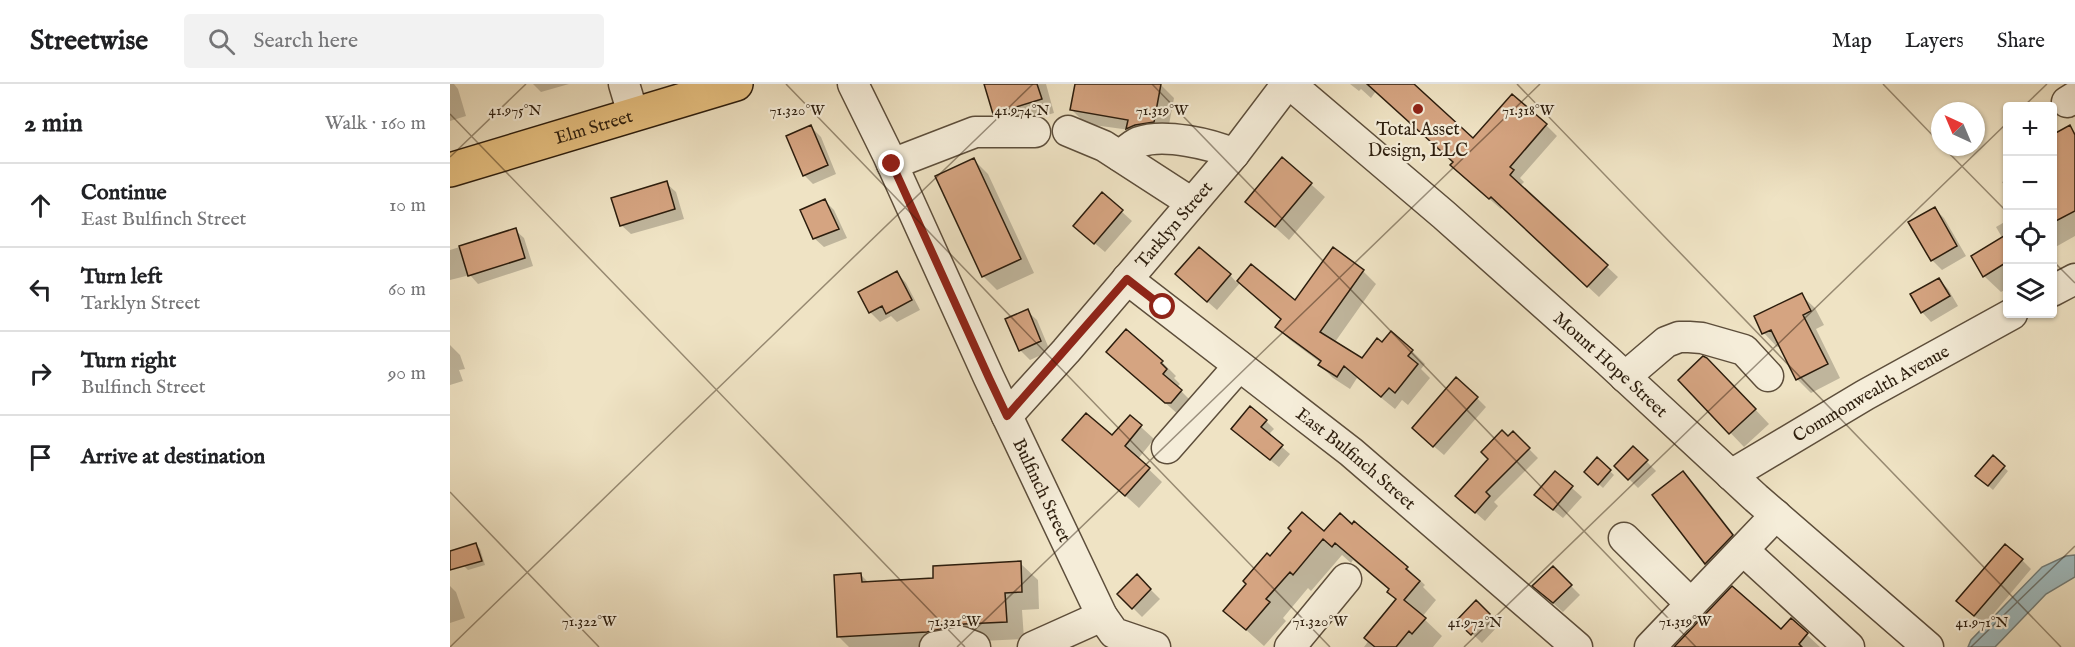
<!DOCTYPE html>
<meta charset="utf-8">
<style>
body{margin:0;font-family:"IM FELL English",serif;background:#f2f2f2;color:#202124}
.controls{position:absolute;right:18px;top:18px;display:grid;overflow:hidden;border-radius:6px;box-shadow:0 2px 4px #0004}
.controls button{width:54px;height:54px;display:grid;place-items:center;padding:0;border:0;border-bottom:2px solid #e0e0e0;background:#fff;color:#202124;font:30px sans-serif}
.compass{position:absolute;left:1481px;top:18px;width:54px;height:54px;border-radius:50%;background:#fff;box-shadow:0 2px 4px #0004;rotate:316deg}
.stop{position:absolute;width:18px;height:18px;margin:-14px;border:4px solid #8f2418;border-radius:50%;background:#fff}
.stop.end{background:#8f2418;border-color:#fff;box-shadow:0 2px 6px #0008}
.list{margin:0;padding:0;list-style:none}
h2{display:flex;justify-content:space-between;align-items:center;height:78px;margin:0;padding:0 24px;font-size:26px}
h2 small{font-size:20px;font-weight:400;color:#757577}
.list li{display:grid;grid-template-columns:39px 1fr auto;gap:18px;align-items:center;box-sizing:border-box;height:84px;padding:0 24px;border-top:2px solid #e0e0e0}
.list b{display:block;font-size:22px;white-space:nowrap}
.list p{margin:0;font-size:20px;white-space:nowrap;color:#757577}
.list em{font-size:20px;font-style:normal;color:#757577}
.icon{flex:none;width:33px;height:33px;fill:none;stroke:currentColor;stroke-width:2;stroke-linecap:round;stroke-linejoin:round}
.map{position:relative;flex:none;width:1625px;height:563px;overflow:hidden}
header{display:flex;align-items:center;gap:36px;box-sizing:border-box;height:84px;padding:0 30px;background:#fff;border-bottom:2px solid #e0e0e0}
header strong{font-size:28px}
nav{display:flex;gap:33px;margin-inline-start:auto;font-size:21px}
.search{width:420px;height:54px;background:#f2f2f2;display:flex;align-items:center;gap:15px;box-sizing:border-box;padding:0 21px;border-radius:6px;color:#757577;font-size:22px}
main{display:flex}
aside{flex:1;background:#fff}
.map>svg:first-child{display:block}
</style>
<header>
<strong>Streetwise</strong>
<div class="search"><svg class="icon" aria-label="search" viewBox="0 0 24 24"><circle cx="10" cy="10" r="6"/><path d="M15 15l6 6"/></svg>Search here</div>
<nav><a>Map</a><a>Layers</a><a>Share</a></nav>
</header>
<main>
<aside>
<h2>2 min<small>Walk · 160 m</small></h2>
<ul class="list">
<li><svg class="icon" aria-label="ahead" viewBox="0 0 24 24"><path d="M12 20V5M6 11l6-6 6 6"/></svg><div><b>Continue</b><p>East Bulfinch Street</p></div><em>10 m</em></li>
<li><svg class="icon" aria-label="left" viewBox="0 0 24 24"><path d="M17 20v-9H6M10 6l-5 5 5 5"/></svg><div><b>Turn left</b><p>Tarklyn Street</p></div><em>60 m</em></li>
<li><svg class="icon" aria-label="right" viewBox="0 0 24 24"><path d="M7 20v-9h11M14 6l5 5-5 5"/></svg><div><b>Turn right</b><p>Bulfinch Street</p></div><em>90 m</em></li>
<li><svg class="icon" aria-label="arrive" viewBox="0 0 24 24"><path d="M6 21V4h12l-3 4 3 4H6"/></svg><div><b>Arrive at destination</b></div></li>
</ul>
</aside>
<div class="map">
<svg width="1625" height="563" viewBox="0 0 1625 563">
<rect width="100%" height="100%" fill="#efe3c4"/>
<filter id="stains"><feTurbulence type="fractalNoise" baseFrequency=".00333" numOctaves="4"/><feColorMatrix values="0 0 0 0 .2 0 0 0 0 .09 0 0 0 0 .02 0 0 0 .5 -.17"/></filter>
<radialGradient id="worn" r=".72"><stop offset=".6" stop-color="#630" stop-opacity="0"/><stop offset="1" stop-color="#630" stop-opacity=".3"/></radialGradient>
<path fill="#9fbbbf" stroke="#717c78" stroke-width="1.5" d="M1625 471V493L1596 510 1545 563H1518L1521 556 1592 483 1616 472Z"/>
<path fill="#0003" d="M0 0H4L8 5 16 32 0 37Z
M83 0H119L91 8Z
M535 0H596L604 29 558 43 544 29Z
M626 0H710L724 14 717 51 636 40 622 26Z
M900 0H961L1023 57 1096 41 1107 52 1070 94 1074 98 1070 102 1168 193 1149 213 1052 123 1051 125 1013 92 1005 78 926 7 921 14 911 5 909 7Z
M361 43 371 53 386 90 363 100 354 91Z
M1620 43 1625 49V152L1602 165V53Z
M833 75 875 113 839 156 797 118Z
M524 76 538 90 584 189 547 206 533 192Z
M1558 95V108L1552 98Z
M216 99 226 108 234 135 181 150 171 141Z
M652 110 682 137 655 168 635 151Z
M375 117 384 126 397 154 374 163 364 154Z
M1485 125 1494 134 1516 172 1492 186 1482 176 1460 139Z
M1558 136V204L1551 208 1534 192 1553 155 1546 143Z
M65 146 74 154 83 182 28 200 20 191 0 196V166Z
M883 165 913 187 926 200 885 258 912 276 933 260 941 250 962 267 975 280 971 285 980 294 958 321 952 316 945 325 907 294 900 305 883 294 870 281 871 279 840 256 827 243 832 236 790 199 767 226 736 199 780 191 787 199 801 182 845 218Z
M447 189 456 199 470 226 447 238 441 232 430 238 420 228Z
M1488 195 1498 205 1508 222 1481 238 1472 228Z
M1351 211 1365 224 1374 241 1366 245 1390 294 1361 309 1347 295 1330 262 1327 263 1314 249 1306 233Z
M577 227 587 236 600 267 580 276 570 266Z
M0 261 10 271 15 285 9 286 13 297 0 301Z
M658 268 712 278 726 292 724 294 730 300 727 303 745 321 730 332Z
M1271 289 1319 340 1294 363 1230 296Z
M1027 314 1036 323 994 371 973 353Z
M680 333 704 355 688 375 712 398 689 424 628 369 662 353Z
M816 337 824 345 818 351 840 370 829 383 791 353Z
M1063 349 1088 374 1044 418 1048 422 1035 437 1017 421 1040 375Z
M1183 364 1206 387 1188 404 1166 382Z
M1543 374 1558 387 1543 406 1532 396Z
M1147 375 1164 391 1153 404 1136 388Z
M1105 389 1132 413 1113 434 1096 420Z
M1233 389 1247 403 1296 466 1270 493 1256 479 1204 411Z
M875 449 957 484 975 501 973 503 986 516 972 533 992 552 983 563H914L948 516 940 506 903 476 901 479 892 471 861 507 858 504 833 534 836 537 814 562 775 527 820 474Z
M26 461 30 465 35 481 18 486 14 482Z
M1572 476 1581 485 1534 541 1508 517Z
M570 479 588 496 589 525 572 526 574 555 532 557 506 563H399L388 552 411 491 419 499 485 496Z
M1103 484 1130 511 1113 528 1094 511Z
M687 492 710 515 692 533 669 510Z
M0 502 6 508 15 534 0 539Z
M1026 519 1049 541 1032 559 1009 537Z
M1341 536 1370 563H1226L1331 547Z"/>
<path fill="#d5a481" stroke="#2c1d0d" stroke-width="1.5" d="M534 0H587L592 15 543 30Z
M625 0H711L704 38 685 41 676 45 678 36 620 26Z
M917 0H964L1023 54 1062 10 1097 40 1060 83 1064 86 1060 91 1158 181 1137 203 1041 113 1039 115 1000 81 1003 78Z
M361 41 378 81 353 92 336 52Z
M1620 41 1625 51V127L1602 139V51Z
M832 73 862 99 825 143 795 118Z
M524 74 571 175 532 193 485 92Z
M217 97 225 125 170 142 161 114Z
M652 108 673 126 644 160 623 142Z
M375 115 389 145 363 155 350 126Z
M1485 123 1507 162 1481 177 1458 138Z
M66 144 75 174 18 192 9 162Z
M1557 150V178L1533 193 1521 172Z
M749 163 781 190 757 218 725 190Z
M883 163 914 186 870 248 912 274 927 254 932 258 941 247 963 266 958 272 968 280 945 309 939 304 931 313 894 282 887 293 868 281 871 277 825 243 831 235 787 197 801 180 845 216Z
M447 187 462 216 436 230 432 222 419 229 408 208Z
M1489 194 1500 212 1471 229 1460 210Z
M1352 209 1361 227 1353 231 1378 280 1346 296 1321 246 1312 250 1304 232Z
M578 225 591 257 569 267 555 235Z
M676 245 713 277 711 279 717 285 713 290 732 306 721 319H715L656 268Z
M1253 272 1257 274 1306 325 1279 350 1228 296Z
M1006 293 1028 313 983 363 962 344Z
M800 322 817 336 811 343 833 361 820 376 781 345Z
M636 329 662 351 680 331 692 341 675 362 700 384 675 412 612 356Z
M1052 346 1058 352 1063 347 1080 364 1036 408 1040 412 1025 429 1005 412 1038 375 1031 368Z
M1183 362 1198 376 1178 396 1164 382Z
M1543 371 1555 382 1538 402 1525 392Z
M1147 373 1161 386 1148 401 1134 388Z
M1105 387 1123 402 1103 426 1084 411Z
M1233 387 1283 451 1255 480 1202 411Z
M852 428 874 447 890 429 902 440 904 437 958 483 956 485 970 497 954 516 976 534 962 550 959 547 946 563H925L914 554 946 515 937 508 939 505 885 459 882 463 873 455 843 491 840 488 816 515 820 518 796 546 773 527 796 500 793 497 817 469 820 472 841 447 838 444Z
M26 459 32 477 0 486V467Z
M1555 460 1573 475 1524 532 1506 517Z
M571 477 572 508 555 509 557 538 514 540 477 548 387 553 384 491 411 489 412 498 483 494V482Z
M1103 482 1122 501 1103 519 1082 502Z
M687 490 701 505 682 525 667 510Z
M1282 502 1331 545 1341 534 1358 549 1349 560 1352 563H1224Z
M1026 516 1040 530 1021 551 1006 537Z"/>
<g fill="none" stroke-linecap="round" stroke-linejoin="round">
<defs>
<g id="minor">
<path d="M174 0 183 30"/>
<path id="s1" d="M403 0 438 71 539 294 652 532 664 549 705 563"/>
<path id="s2" d="M840 0 994 131 1158 277 1306 414 1478 563"/>
<path d="M1617 18 1625 13"/>
<path d="M618 47 654 62 742 119"/>
<path d="M670 72C676 67 682 61 689 58 714 49 761 60 784 70"/>
<path d="M442 80 525 48H585"/>
<path id="s3" d="M677 195 901 368 1127 563"/>
<path d="M1602 207 1625 195"/>
<path d="M1175 293 1216 258 1229 253H1239L1252 254 1294 266 1318 292"/>
<path id="s4" d="M557 332 616 267 784 70 837 0"/>
<path d="M717 364 789 282"/>
<path id="s5" d="M1281 391 1415 311 1562 230"/>
<path d="M1174 454 1241 520"/>
<path d="M1293 466 1399 563"/>
<path d="M485 563 512 558 525 563"/>
<path d="M583 563 652 532"/>
<path d="M840 563 896 495"/>
<path d="M1200 563 1326 431"/>
</g>
<g id="major">
<path id="s6" d="M0 86 286 0"/>
</g>
</defs>
<use href="#minor" stroke="#5d4e3b" stroke-width="33"/>
<use href="#major" stroke="#2c1d0d" stroke-width="36"/>
<use href="#minor" stroke="#f5edd9" stroke-width="30"/>
<use href="#major" stroke="#e8c282" stroke-width="33"/>
</g>
<g fill="none" stroke-linecap="round" stroke-linejoin="round">
<path stroke="#8f2418" stroke-width="8" d="M442 80 539 294 557 332 677 195 713 223"/>
</g>
<path fill="none" stroke="#2c1d0d" stroke-width="1.5" stroke-opacity="0.45" d="M336 0 880 563M702 0 1246 563M1067 0 1611 563M1433 0 1490 59M1574 22 1597 0M0 30 515 563M1493 63 1558 129M0 73 76 0M1602 176 1625 199M0 408 149 563M0 563 583 0M507 563 1090 0M1014 563 1558 38M1521 563 1625 462"/>
<circle fill="#8f2418" stroke="#f5edd9" stroke-width="2" cx="968" cy="25" r="6"/>
<g text-anchor="middle" stroke-width="4.5" stroke-linejoin="round" paint-order="stroke">
<g font-size="18" fill="#2c1d0d" stroke="#f5edd9">
<text dy="6" stroke="none"><textPath href="#s6" startOffset="150">Elm Street</textPath></text>
<text dy="6" stroke="none"><textPath href="#s4" startOffset="254">Tarklyn Street</textPath></text>
<text dy="6" stroke="none"><textPath href="#s2" startOffset="426">Mount Hope Street</textPath></text>
<text dy="6" stroke="none"><textPath href="#s5" startOffset="162">Commonwealth Avenue</textPath></text>
<text dy="6" stroke="none"><textPath href="#s3" startOffset="291">East Bulfinch Street</textPath></text>
<text dy="6" stroke="none"><textPath href="#s1" startOffset="448">Bulfinch Street</textPath></text>
</g>
<g font-size="18" fill="#2c1d0d" stroke="#f5edd9">
<text x="968" y="51">Total Asset<tspan x="968" dy="21">Design, LLC</tspan></text>
</g>
</g>
<g font-size="15" text-anchor="middle" fill="#2c1d0d" stroke="#f5edd9" stroke-width="4.5" stroke-linejoin="round" paint-order="stroke">
<text x="65" y="31">41.975°N</text>
<text x="572" y="31">41.974°N</text>
<text x="347" y="31">71.320°W</text>
<text x="712" y="31">71.319°W</text>
<text x="1078" y="31">71.318°W</text>
<text x="139" y="542">71.322°W</text>
<text x="504" y="542">71.321°W</text>
<text x="870" y="542">71.320°W</text>
<text x="1235" y="542">71.319°W</text>
<text x="1025" y="543">41.972°N</text>
<text x="1532" y="543">41.971°N</text>
</g>
<rect width="100%" height="100%" filter="url(#stains)"/>
<rect width="100%" height="100%" fill="url(#worn)"/>
</svg>
<div class="controls">
<button>+</button>
<button>−</button>
<button><svg class="icon" aria-label="locate" viewBox="0 0 24 24"><circle cx="12" cy="12" r="6"/><path d="M12 2v4M12 18v4M2 12h4M18 12h4"/></svg></button>
<button><svg class="icon" aria-label="layers" viewBox="0 0 24 24"><path d="M12 4l9 5-9 5-9-5zM3 14l9 5 9-5"/></svg></button>
</div>
<svg class="compass" viewBox="-18 -18 36 36"><path d="M0-13l5 13h-10z" fill="#e53935"/><path d="M0 13l5-13h-10z" fill="#757577"/></svg>
<div class="stop" style="left:713px;top:223px"></div>
<div class="stop end" style="left:442px;top:80px"></div>
</div>
</main>
